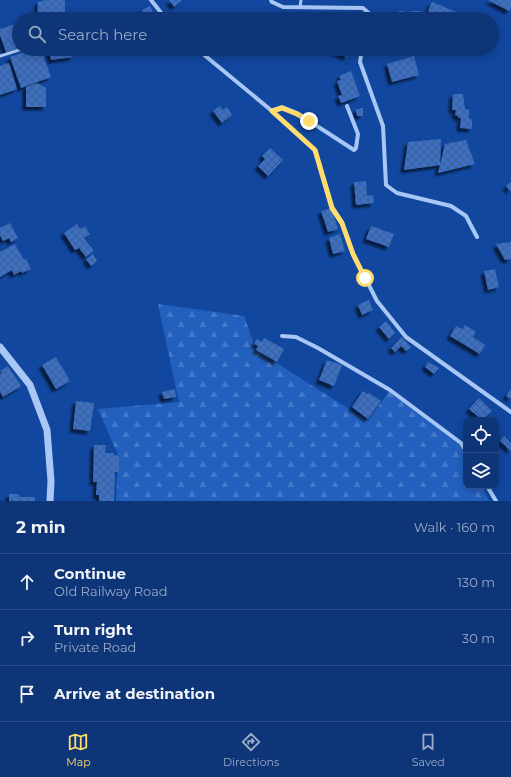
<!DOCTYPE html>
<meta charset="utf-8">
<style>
body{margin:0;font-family:Montserrat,sans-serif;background:#163d7c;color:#f1f3f6}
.controls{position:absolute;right:12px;bottom:12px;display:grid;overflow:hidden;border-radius:8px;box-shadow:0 2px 10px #0003}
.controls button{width:36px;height:36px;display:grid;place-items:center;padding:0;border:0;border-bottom:1px solid #2d5089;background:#0d3577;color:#f1f3f6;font:20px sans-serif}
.stop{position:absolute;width:12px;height:12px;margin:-9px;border:3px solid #ffdc6c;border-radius:50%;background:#fff}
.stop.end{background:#ffdc6c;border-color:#fff;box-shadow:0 1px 4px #0008}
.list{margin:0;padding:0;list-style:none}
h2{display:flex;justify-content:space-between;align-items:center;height:52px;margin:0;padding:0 16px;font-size:17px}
h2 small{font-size:13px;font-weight:400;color:#9aabc6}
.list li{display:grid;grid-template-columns:26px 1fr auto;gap:12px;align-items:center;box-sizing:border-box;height:56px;padding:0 16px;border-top:1px solid #2d5089}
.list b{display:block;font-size:15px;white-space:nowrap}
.list p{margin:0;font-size:13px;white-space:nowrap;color:#9aabc6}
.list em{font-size:13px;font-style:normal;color:#9aabc6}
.icon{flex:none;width:22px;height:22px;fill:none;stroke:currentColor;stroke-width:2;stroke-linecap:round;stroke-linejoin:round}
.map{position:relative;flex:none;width:511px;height:501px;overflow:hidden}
.search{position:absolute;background:#0d3577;box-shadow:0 2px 10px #0003;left:12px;right:12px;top:12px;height:44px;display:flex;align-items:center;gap:10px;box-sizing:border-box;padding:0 14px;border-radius:22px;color:#9aabc6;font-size:15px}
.sheet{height:220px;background:#0d3577}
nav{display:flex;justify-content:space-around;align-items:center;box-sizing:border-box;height:56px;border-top:1px solid #2d5089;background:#0d3577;font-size:11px;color:#9aabc6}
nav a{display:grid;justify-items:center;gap:2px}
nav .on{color:#ffdc6c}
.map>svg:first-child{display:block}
</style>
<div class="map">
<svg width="511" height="501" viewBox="0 0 511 501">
<defs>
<pattern id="forest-firs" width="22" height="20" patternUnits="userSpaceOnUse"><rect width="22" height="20" fill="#2360be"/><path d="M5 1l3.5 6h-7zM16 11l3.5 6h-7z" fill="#4478c8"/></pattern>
<pattern id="building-cross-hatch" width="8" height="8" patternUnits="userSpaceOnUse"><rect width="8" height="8" fill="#3a70c7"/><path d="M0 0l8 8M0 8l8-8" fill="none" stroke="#445c83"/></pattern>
<filter id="shadow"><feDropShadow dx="-3.5" dy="3.5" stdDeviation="1" flood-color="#0009"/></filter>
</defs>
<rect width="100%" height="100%" fill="#11479f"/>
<path fill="url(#forest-firs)" d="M158 304 244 316 256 350 368 421 390 390 461 443 466 453V486H482L489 501H116L118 455 98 409 179 402Z"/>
<path fill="url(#building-cross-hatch)" filter="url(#shadow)" d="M46 0H65V19H37L38 2Z
M169 0H182L174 7Z
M488 0H511V8L509 11Z
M432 2 459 13 456 19H436L428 16 430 12 428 11Z
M150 6 156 18 138 19 145 16 142 10Z
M399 11H405V14L406 13H410V11H422V19H395V14H399Z
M302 12H319V15H325V19H302Z
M19 23V48L6 52 0 35V29Z
M33 49H41L51 77 21 88 10 57Z
M49 49H72L73 57 51 60Z
M328 49H350L347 57Z
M414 56 419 75 392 82 387 64Z
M9 63 17 89 0 95V66Z
M351 71 360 96 341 103 338 96 342 95 337 81 341 80 339 76Z
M37 83 46 88V107H26V87Z
M453 94H463L465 109 469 110V119H472V129L460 128 461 118H458V116L455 115 456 110H452Z
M220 106 223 110 227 107 232 115 222 123 213 111Z
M360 108H363V116H357L356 109H360Z
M441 139 440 165 445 144 466 140 475 164 438 173 440 165 404 170 408 142Z
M270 148 283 160 268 176 258 166 265 159 262 156Z
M366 181 367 196 373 195 374 203 356 205 354 182Z
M511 182V192L506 186Z
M331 208 338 229 328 232 321 211Z
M10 223 18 238 11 242 9 238 3 241 0 235V228Z
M77 224 80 229 85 226 90 234 84 238 94 251 86 257 79 248 75 250 64 233Z
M371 226 394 234 389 247 366 239Z
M340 234 345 251 333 254 329 238Z
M511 242V259L505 260 496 244Z
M15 244 24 260 26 259 31 269 22 273 21 271 14 275 12 270 0 277V252Z
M93 254 97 261 91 266 86 259Z
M495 269 499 287 488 290 484 271Z
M369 300 373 310 362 315 358 305Z
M386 321 395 333 389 339 379 327Z
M465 325 476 332 473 337 485 345 480 354 450 336 456 326 462 329Z
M402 337 411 347 406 351 401 346 395 352 391 348Z
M264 338 284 349 277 362 256 350 258 346 254 344 257 339 262 342Z
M56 357 70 381 56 389 42 365Z
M327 360 342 365 334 386 319 380Z
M428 362 439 368 434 374 425 367Z
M8 366 21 386 3 397 0 392V374L2 373 0 371Z
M175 389 176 397 164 399 162 392Z
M511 389V399L506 396Z
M363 391 367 394 369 393 381 401 368 419 352 407Z
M479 398 492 411 482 420 469 409Z
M76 401 94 403 90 431 73 429Z
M504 436 511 443V451L500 441Z
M94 445H106L105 453H114V455L119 456V472H115L114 501H99V495H96L97 482H93Z
M9 494H19V497H35V501H9Z"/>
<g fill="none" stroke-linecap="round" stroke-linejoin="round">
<path stroke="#a8c7f5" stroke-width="3" d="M300 7 301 0
M0 56 22 49"/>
<path stroke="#a8c7f5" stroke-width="4" d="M151 0 166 19
M271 0 272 2 283 7 363 8 373 17 374 19
M197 49 272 111 315 150 332 207 342 223 353 254 377 301 406 337 511 412
M362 49 360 62 383 126 386 185 397 193 451 206 466 216 477 237
M272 111 282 107 297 113 354 150 356 148 358 134 347 106
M282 336 296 337 318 348 390 390 461 443 466 451
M487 486 496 501"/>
<path stroke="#a8c7f5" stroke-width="7" d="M0 347 30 385 47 430 51 481 50 501"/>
</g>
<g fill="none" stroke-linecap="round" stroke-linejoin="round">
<path stroke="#ffdc6c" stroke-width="5" d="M309 121 297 114 282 108 272 111 315 150 332 208 342 223 353 254 365 278"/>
</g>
</svg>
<div class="controls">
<button><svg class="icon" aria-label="locate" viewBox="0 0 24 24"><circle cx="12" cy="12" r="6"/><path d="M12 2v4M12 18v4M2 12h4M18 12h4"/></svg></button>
<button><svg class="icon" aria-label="layers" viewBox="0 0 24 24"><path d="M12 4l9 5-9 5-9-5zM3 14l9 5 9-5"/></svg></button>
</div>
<div class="stop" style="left:365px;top:278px"></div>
<div class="stop end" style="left:309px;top:121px"></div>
<div class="search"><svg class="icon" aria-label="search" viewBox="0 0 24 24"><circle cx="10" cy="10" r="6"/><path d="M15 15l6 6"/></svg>Search here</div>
</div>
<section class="sheet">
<h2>2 min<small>Walk · 160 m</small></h2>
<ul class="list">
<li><svg class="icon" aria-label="ahead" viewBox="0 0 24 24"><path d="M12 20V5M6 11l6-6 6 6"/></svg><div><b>Continue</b><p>Old Railway Road</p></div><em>130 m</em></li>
<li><svg class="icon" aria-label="right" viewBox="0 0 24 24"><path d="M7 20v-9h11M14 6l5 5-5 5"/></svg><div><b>Turn right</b><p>Private Road</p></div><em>30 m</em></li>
<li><svg class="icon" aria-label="arrive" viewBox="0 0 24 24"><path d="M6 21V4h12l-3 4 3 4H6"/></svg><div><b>Arrive at destination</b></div></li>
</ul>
</section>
<nav>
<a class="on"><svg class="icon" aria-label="map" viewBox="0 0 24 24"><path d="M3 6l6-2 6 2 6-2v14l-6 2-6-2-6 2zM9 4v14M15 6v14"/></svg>Map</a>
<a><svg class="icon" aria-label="directions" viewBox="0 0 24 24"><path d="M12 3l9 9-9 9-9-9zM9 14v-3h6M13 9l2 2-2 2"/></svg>Directions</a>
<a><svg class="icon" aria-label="saved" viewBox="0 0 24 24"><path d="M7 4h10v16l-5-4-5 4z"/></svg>Saved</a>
</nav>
